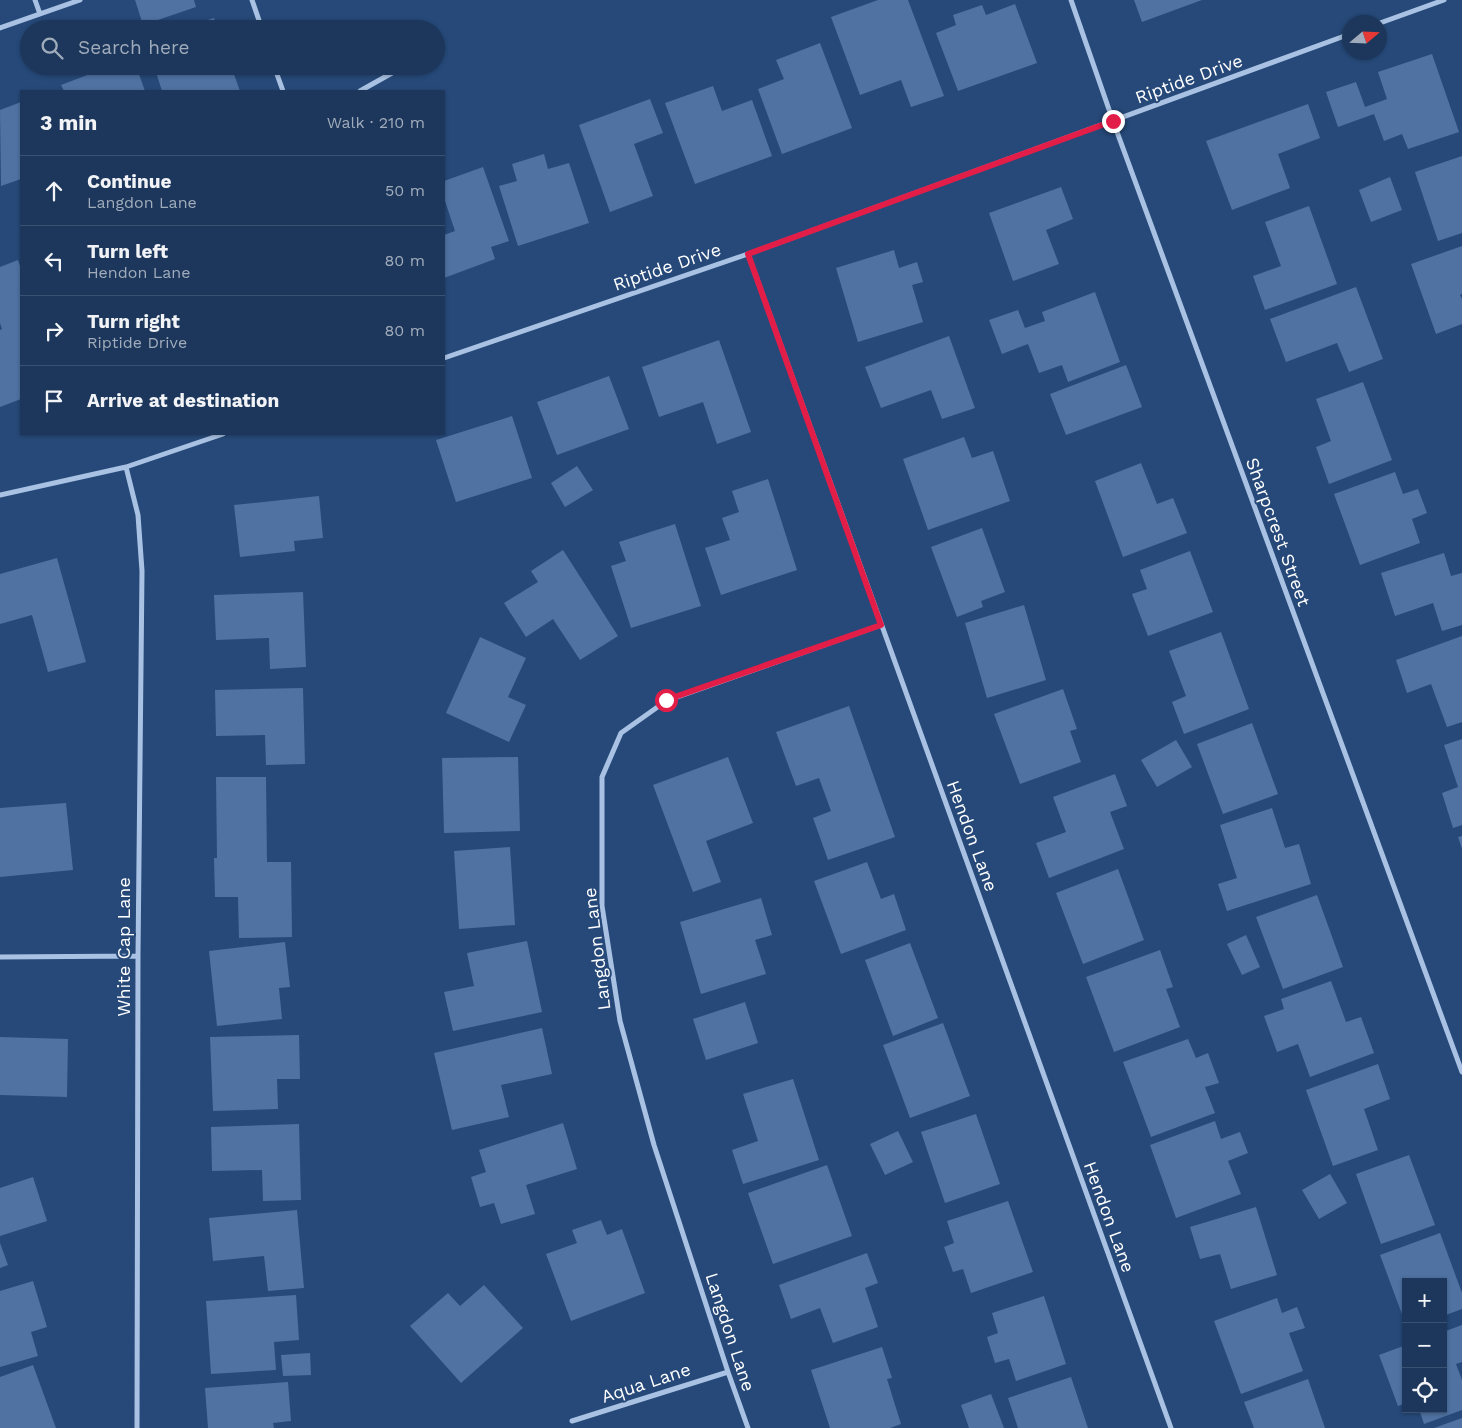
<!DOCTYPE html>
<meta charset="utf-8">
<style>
body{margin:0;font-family:"Work Sans",sans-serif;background:#294264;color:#f1f3f6}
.controls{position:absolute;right:15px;bottom:15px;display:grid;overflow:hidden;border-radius:0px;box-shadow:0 1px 4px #0004}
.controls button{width:45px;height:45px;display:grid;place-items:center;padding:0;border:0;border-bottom:1px solid #3a5171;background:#1c375b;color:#f1f3f6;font:25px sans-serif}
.compass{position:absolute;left:1342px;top:15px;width:45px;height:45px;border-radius:50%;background:#1c375b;box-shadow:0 1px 4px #0004;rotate:71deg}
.stop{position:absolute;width:15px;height:15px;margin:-11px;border:4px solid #e11d48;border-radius:50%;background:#fff}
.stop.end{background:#e11d48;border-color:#fff;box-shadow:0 1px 5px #0008}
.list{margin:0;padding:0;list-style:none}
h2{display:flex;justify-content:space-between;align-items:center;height:65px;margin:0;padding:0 20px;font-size:21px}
h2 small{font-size:16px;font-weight:400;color:#a0acbb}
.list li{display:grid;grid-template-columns:32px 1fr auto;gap:15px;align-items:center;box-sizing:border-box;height:70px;padding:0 20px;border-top:1px solid #3a5171}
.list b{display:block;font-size:19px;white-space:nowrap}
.list p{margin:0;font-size:16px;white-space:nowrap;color:#a0acbb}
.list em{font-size:16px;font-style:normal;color:#a0acbb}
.icon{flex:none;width:28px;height:28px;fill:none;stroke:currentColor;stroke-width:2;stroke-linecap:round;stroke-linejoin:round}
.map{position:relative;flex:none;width:1462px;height:1428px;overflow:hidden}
.search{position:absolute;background:#1c375b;box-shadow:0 1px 4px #0004;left:20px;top:20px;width:425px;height:55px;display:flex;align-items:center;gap:12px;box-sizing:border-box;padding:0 18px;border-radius:28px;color:#a0acbb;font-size:19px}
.panel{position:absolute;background:#1c375b;box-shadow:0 1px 4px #0004;left:20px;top:90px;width:425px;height:345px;border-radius:0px}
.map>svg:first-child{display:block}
</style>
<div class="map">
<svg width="1462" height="1428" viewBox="0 0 1462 1428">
<rect width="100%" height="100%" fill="#264979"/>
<path fill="#4f72a2" d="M135 0H194L196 7 143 25Z
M878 0H908L944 96 911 107 901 80 860 95 831 17Z
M1134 0H1202L1142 22Z
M1015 4 1037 63 958 91 936 33 956 25 953 15 982 5 986 15Z
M214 18 218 29H183V28Z
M820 43 852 128 782 154 758 89 784 79 776 60Z
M1432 54 1459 132 1408 149 1402 134 1384 141 1374 114 1338 127 1326 92 1356 82 1365 107 1387 99 1378 72Z
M111 66H136L145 91H64L61 85Z
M154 66H231L240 91H162Z
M713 86 722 111 752 100 772 156 695 184 665 103Z
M650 99 663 133 634 144 653 196 610 212 579 125Z
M21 102V179L1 186 0 110Z
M1308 104 1320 138 1278 154 1290 188 1232 210 1206 141Z
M544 154 548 169 569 163 589 223 518 246 499 186 517 181 512 164Z
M1462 156V233L1438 241 1415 172Z
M483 167 509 241 491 247 495 259 444 278V235L455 231 444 198V181Z
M1390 177 1402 210 1371 222 1359 190Z
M1061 187 1073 219 1046 230 1059 264 1013 281 989 213Z
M1309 206 1337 284 1265 310 1253 276 1281 266 1265 222Z
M1462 246V294L1460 295 1462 299V324L1436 334 1411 264Z
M894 250 899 268 917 262 923 282 912 285 923 322 858 342 836 268Z
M18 260 21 269V399L0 407V330L2 329 0 323V267Z
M1356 287 1383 359 1349 372 1337 343 1286 362 1270 319Z
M1095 292 1120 362 1068 382 1062 365 1039 373 1028 344 1002 354 989 320 1018 310 1025 328 1045 321 1042 312Z
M949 336 975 408 942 419 931 390 881 408 865 367Z
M719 340 751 432 717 444 703 402 659 417 642 367Z
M1126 365 1142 407 1066 435 1050 394Z
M609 376 629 429 557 455 537 402Z
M1363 382 1392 460 1329 484 1316 447 1331 441 1316 399Z
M512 416 532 478 456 502 436 440Z
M964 437 972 458 993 451 1010 501 928 530 903 459Z
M1141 463 1157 504 1173 498 1187 533 1123 557 1095 481Z
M577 466 593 490 565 507 551 483Z
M1395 472 1403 494 1418 489 1427 513 1412 519 1420 543 1360 565 1334 494Z
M768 479 797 570 721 595 705 548 730 540 722 518 739 512 732 491Z
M319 496 323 538 294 541 295 551 240 557 234 505Z
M675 524 701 606 631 628 611 566 626 561 619 542Z
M982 528 1005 592 981 601 983 607 957 617 931 547Z
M563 550 618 636 580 660 553 619 526 637 504 603 538 582 531 571Z
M1190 551 1213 612 1148 636 1132 594 1147 589 1140 570Z
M1444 553 1451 576 1462 573V625L1442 631 1433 603 1395 616 1381 573Z
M57 558 86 662 48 672 32 615 0 624V574Z
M303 592 306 667 270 669 269 638 216 640 214 595Z
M1024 605 1046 680 987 698 965 623Z
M1221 632 1249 709 1184 734 1172 702 1186 696 1169 651Z
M1462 636V722L1447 727 1431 684 1407 693 1396 660Z
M480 637 526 658 508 697 526 705 509 742 446 713Z
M303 688 305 764 266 765 265 735 216 736 215 690Z
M1063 689 1077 729 1070 731 1081 762 1020 784 994 714Z
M849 706 895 837 828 860 813 818 831 811 819 778 796 786 776 732Z
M1252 723 1278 794 1223 814 1197 744Z
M1462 739V825L1453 828 1442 793 1458 787 1444 745Z
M1176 740 1192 767 1157 787 1141 760Z
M518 757 520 831 444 833 442 758Z
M728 757 753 823 706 841 721 882 693 892 653 785Z
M1115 774 1127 806 1110 812 1124 849 1049 878 1036 843 1066 832 1053 797Z
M216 777H266L267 862H291L292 937 239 938 238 897H215L214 858H217Z
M66 803 73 870 0 877V808Z
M1272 808 1285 848 1299 844 1311 884 1227 911 1218 884 1237 878 1220 825Z
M1462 836V849L1458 837Z
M510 847 515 925 459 929 454 851Z
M867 862 881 899 894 894 906 930 841 954 814 881Z
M1118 869 1144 940 1083 964 1056 893Z
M1317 895 1343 967 1283 989 1256 917Z
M761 898 772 935 755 940 766 974 701 994 680 922Z
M1246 935 1260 967 1242 975 1227 944Z
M527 941 542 1012 453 1031 444 992 474 986 467 953Z
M285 942 290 987 279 988 282 1019 217 1026 209 951Z
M910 943 938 1018 893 1036 865 960Z
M1160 950 1173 987 1166 989 1180 1027 1114 1052 1086 977Z
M1331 981 1346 1022 1361 1017 1374 1053 1310 1077 1298 1044 1277 1052 1264 1016 1284 1009 1281 999Z
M745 1002 758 1043 706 1060 693 1019Z
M943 1023 970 1096 910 1118 883 1045Z
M542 1028 552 1074 501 1085 509 1117 452 1130 434 1053Z
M299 1035 300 1079H277L278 1109 213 1111 210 1037Z
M0 1037 68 1039 67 1097 0 1095Z
M1188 1039 1196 1058 1208 1053 1219 1083 1205 1087 1215 1113 1151 1137 1123 1062Z
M1378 1064 1390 1099 1364 1109 1378 1150 1333 1166 1306 1090Z
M793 1079 819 1160 743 1184 732 1150 758 1141 743 1094Z
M976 1114 1000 1184 945 1203 921 1132Z
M1215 1121 1221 1139 1240 1132 1248 1153 1228 1161 1241 1194 1176 1218 1150 1145Z
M563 1123 577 1169 526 1185 535 1214 501 1224 494 1203 480 1207 471 1177 486 1172 479 1150Z
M299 1124 301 1200 263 1201 262 1170 212 1171 211 1127Z
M898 1131 913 1162 885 1175 870 1144Z
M1409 1155 1435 1225 1381 1244 1356 1174Z
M827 1165 852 1236 773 1264 748 1193Z
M1330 1174 1347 1203 1319 1219 1302 1190Z
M33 1177 47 1221 0 1236V1188Z
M1008 1201 1033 1272 971 1293 963 1269 953 1272 944 1247 954 1243 947 1221Z
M1256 1207 1277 1275 1231 1289 1220 1254 1200 1259 1190 1227Z
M297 1210 304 1288 268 1291 264 1256 213 1261 209 1218Z
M601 1220 607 1235 622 1229 645 1293 571 1321 546 1254 577 1243 572 1230Z
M1440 1233 1462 1293V1309L1443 1316V1282H1406V1325L1380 1255Z
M0 1243 8 1265 0 1268Z
M867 1253 878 1283 865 1288 878 1327 833 1343 820 1308 791 1319 779 1285Z
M33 1281 47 1327 31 1332 38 1356 0 1367V1291Z
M484 1285 523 1328 461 1383 410 1326 448 1293 460 1306Z
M296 1295 299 1340 274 1342 276 1370 211 1374 206 1301Z
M1044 1296 1066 1364 1016 1381 1009 1359 995 1363 987 1337 998 1333 992 1313Z
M1277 1298 1282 1313 1297 1307 1305 1328 1289 1333 1303 1371 1241 1394 1214 1321Z
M1462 1325V1362L1456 1364 1462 1380V1410L1424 1424 1419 1409H1443V1332Z
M1406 1345V1403L1398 1406 1379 1355Z
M882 1347 892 1378 887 1379 901 1424 890 1428H830L811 1370Z
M310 1353 311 1375 283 1376 281 1355Z
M33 1365 56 1428H0V1377Z
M1071 1377 1088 1428H1018L1008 1398Z
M1308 1379 1325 1428H1254L1244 1402Z
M288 1382 291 1421 273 1423 274 1428H208L205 1388Z
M991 1394 1004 1428H969L961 1405Z
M1462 1418V1428H1434Z"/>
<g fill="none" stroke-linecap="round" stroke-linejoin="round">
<path stroke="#a9c2e3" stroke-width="5" d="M35 0 40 14
M252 0 262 29
M1071 0 1113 121 1462 1072
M1380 23 1444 0
M0 28 80 0
M274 66 283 91
M360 91 392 73 397 66
M748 254 1171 1428
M444 358 748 254 1350 34
M126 467 138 515 142 571 138 956 137 1428
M0 495 126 467 223 434
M0 957 138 956
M572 1421 728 1372
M748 1428 728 1372 654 1145 620 1021 602 906V777L621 733 666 701 881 625"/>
</g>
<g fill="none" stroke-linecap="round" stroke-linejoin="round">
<path stroke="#e11d48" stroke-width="6" d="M666 700 881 625 748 254 1113 121"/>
</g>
<g text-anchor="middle" stroke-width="4" stroke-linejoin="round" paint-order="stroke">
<g font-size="18" fill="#fff" stroke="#264979">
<text transform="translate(1189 79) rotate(-20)" y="6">Riptide Drive</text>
<text transform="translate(667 267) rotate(-19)" y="6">Riptide Drive</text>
<text transform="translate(1278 532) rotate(70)" y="6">Sharpcrest Street</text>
<text transform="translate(972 836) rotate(70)" y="6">Hendon Lane</text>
<text transform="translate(124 947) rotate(-90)" y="6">White Cap Lane</text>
<text transform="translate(597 949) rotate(-97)" y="6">Langdon Lane</text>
<text transform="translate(1109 1217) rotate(70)" y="6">Hendon Lane</text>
<text transform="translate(730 1332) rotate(72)" y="6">Langdon Lane</text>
<text transform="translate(646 1383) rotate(-18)" y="6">Aqua Lane</text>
</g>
</g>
</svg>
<div class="controls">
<button>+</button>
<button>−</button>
<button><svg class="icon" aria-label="locate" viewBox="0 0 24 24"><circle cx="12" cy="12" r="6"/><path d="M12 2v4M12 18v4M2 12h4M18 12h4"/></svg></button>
</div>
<svg class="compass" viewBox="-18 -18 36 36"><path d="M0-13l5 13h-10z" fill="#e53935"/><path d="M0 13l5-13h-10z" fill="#a0acbb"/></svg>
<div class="stop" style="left:666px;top:700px"></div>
<div class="stop end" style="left:1113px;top:121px"></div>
<div class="search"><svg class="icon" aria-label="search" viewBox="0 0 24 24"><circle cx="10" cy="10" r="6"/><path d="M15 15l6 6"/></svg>Search here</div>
<section class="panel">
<h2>3 min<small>Walk · 210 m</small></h2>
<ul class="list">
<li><svg class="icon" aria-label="ahead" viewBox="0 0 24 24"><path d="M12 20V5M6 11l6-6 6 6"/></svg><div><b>Continue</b><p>Langdon Lane</p></div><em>50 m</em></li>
<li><svg class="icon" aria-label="left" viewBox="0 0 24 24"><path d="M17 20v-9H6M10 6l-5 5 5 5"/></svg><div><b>Turn left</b><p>Hendon Lane</p></div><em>80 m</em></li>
<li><svg class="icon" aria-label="right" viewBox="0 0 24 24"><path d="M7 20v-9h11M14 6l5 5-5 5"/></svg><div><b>Turn right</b><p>Riptide Drive</p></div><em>80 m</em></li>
<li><svg class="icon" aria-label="arrive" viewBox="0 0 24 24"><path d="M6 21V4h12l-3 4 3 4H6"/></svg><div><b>Arrive at destination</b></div></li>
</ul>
</section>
</div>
